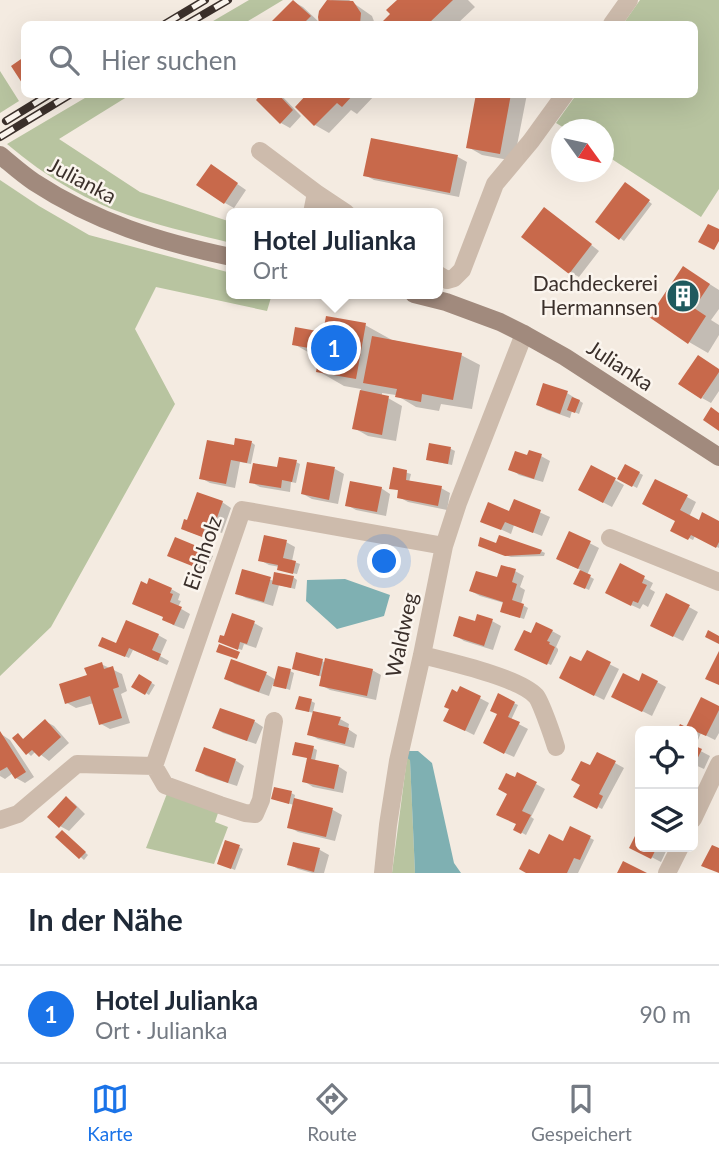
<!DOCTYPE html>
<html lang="de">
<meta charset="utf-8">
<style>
body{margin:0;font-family:Lato,sans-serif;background:#f2f2f3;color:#1f2937}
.controls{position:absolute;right:21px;bottom:21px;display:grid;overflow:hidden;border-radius:10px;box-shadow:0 7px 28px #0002}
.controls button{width:63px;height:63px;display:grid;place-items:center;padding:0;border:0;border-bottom:2px solid #e0e1e3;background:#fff;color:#1f2937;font:35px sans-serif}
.compass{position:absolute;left:551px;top:119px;width:63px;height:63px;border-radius:50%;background:#fff;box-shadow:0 7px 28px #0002;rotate:123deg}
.you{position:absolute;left:385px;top:562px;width:24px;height:24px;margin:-18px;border:5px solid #fff;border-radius:50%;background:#1a73e8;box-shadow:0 0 0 10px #1a73e833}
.badge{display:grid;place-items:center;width:46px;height:46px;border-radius:50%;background:#1a73e8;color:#fff;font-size:23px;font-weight:700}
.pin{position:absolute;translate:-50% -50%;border:4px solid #fff;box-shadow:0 2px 7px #0006}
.popup{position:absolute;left:226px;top:208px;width:217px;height:91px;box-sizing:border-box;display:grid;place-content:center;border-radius:10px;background:#fff;filter:drop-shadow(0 2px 5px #0005);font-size:23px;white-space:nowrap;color:#747a83}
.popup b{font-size:26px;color:#1f2937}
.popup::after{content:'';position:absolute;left:50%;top:100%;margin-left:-14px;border:14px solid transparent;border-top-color:#fff}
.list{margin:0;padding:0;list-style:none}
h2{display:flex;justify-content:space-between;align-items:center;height:91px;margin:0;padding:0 28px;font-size:30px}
h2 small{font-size:23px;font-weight:400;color:#747a83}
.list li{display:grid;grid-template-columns:46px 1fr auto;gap:21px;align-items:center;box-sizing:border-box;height:98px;padding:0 28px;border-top:2px solid #e0e1e3}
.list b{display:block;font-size:26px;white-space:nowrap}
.list p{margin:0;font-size:23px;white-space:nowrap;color:#747a83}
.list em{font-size:23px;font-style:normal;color:#747a83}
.icon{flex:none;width:38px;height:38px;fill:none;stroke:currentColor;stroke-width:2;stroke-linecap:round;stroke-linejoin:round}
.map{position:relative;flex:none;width:719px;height:873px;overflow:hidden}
.search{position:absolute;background:#fff;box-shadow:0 7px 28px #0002;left:21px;right:21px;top:21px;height:77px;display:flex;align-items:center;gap:18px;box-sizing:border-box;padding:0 24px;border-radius:10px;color:#747a83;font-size:26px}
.sheet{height:189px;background:#fff}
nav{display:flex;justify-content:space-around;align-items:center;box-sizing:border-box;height:98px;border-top:2px solid #e0e1e3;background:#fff;font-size:19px;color:#747a83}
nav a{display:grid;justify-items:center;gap:4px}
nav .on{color:#1a73e8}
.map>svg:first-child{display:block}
</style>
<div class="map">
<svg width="719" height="873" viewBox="0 0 719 873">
<rect width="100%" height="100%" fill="#f4ebe1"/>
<path fill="#b8c4a0" d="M249 0H283L243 24H208Z
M640 0H719V189L701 217 604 154V130L566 129 556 123 576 95 694 94V24H623Z
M0 71 19 101 0 113Z
M90 95H130L59 139 140 192 231 222V243C200 235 168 228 137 218 89 203 46 177 7 144Z
M0 180 39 206 89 235 231 273V294H272L267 311 156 287 135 329 175 404 51 627 0 676Z
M407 758 410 759 415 873H392Z
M168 791 219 810 215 822 228 827 214 864 146 848Z"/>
<path fill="#7fb0b2" d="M345 579 390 595 384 616 337 629 306 601 307 580Z
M409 751H418L432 763 454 863 461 873H415L410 760 407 758Z"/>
<path fill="#0003" d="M332 0H349L372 16 375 24H321L320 17 324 6Z
M399 0H468L475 7 457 24H382L393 14Z
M294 2 303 7 319 22 316 24H272Z
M264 94H280L301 116 290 128 281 123Z
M309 94H374L375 95 357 114 351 110 329 133 315 125 297 107Z
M478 94H527L514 161 482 155 468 147Z
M458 157 467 162 459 197 374 180 365 175Z
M220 172 246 190 234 208 225 203Z
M630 186 652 204 624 241 598 221Z
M553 215 599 251 579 277 570 272Z
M684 268 719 290V309L711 320 719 325V335L708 353 689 342Z
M365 325 392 340 461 355 480 365 472 409 441 404 439 411 416 407 396 395 382 393V396L388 398 402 406 396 441 368 436 354 428 361 389 344 386 318 371 320 359 294 344 325 334Z
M719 370V391L711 403 702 398Z
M545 385 567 393 583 403 579 414 572 411 570 418 547 410 538 405Z
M251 442 255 445 251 464 240 462 235 488 210 483 201 478 235 447Z
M431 445 451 449 455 451 452 465 432 461 428 459Z
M541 456 550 461 543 482 519 475 511 469 528 457Z
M296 462 300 464 296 483 291 482 290 492 260 487 251 482Z
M626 466 643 475 637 488 620 479Z
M335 469 344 474 338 504 312 499 303 494Z
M395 469 411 474 409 482 441 488 450 493 447 510 408 502 399 497 400 491 391 488Z
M615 480 624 485 612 507 589 495Z
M381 488 390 494 386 516 356 510 347 505Z
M687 497 696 502 689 517 699 522 719 523V548L695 536 693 540 672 530 677 521 654 509Z
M515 501 550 517 542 536 514 525 511 534 482 521 510 513Z
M222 502 231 508 222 533 209 528 206 538 187 531Z
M570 533 599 548 587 575 594 579 589 590 575 583 581 570 567 564Z
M176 539 213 556 206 571 179 560Z
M286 542 295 547 292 561 300 564 297 574 283 571 280 567 269 565 260 560Z
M497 545 541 551 545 553 544 556 511 557 484 547Z
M621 566 653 583 650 589 655 592 648 607 643 604 640 609 616 598Z
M243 571 274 581 293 577 297 580 295 589 279 585 273 606 246 598 237 593Z
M515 571 524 576 520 587 525 590 521 604 528 608 524 619 506 613 504 603 480 596 471 591Z
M142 584 171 589 180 594 178 600 181 601 178 607 190 614 184 629 173 625 165 618Z
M689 607 698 612 683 641 661 630Z
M492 621 501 626 493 650 464 641 455 635 477 623Z
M254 623 263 628 256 648 244 644 242 650 224 644Z
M552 631 561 636 556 647 558 649V651L551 665 526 654 532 636Z
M158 635 167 640 160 656 169 661 167 665 133 650 129 658 104 647Z
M587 653 619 669 604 700 570 683Z
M322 661 326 663 372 670 381 675 376 700 330 690 321 685 323 677 298 670Z
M101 664 122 674 127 691 121 694 130 723 110 729 101 724 94 703 76 708 67 703Z
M290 671 294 673 290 690 273 684 269 696 235 684 226 678 266 674 276 680Z
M140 676 155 685 149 695 134 686Z
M657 682 666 687 652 716 622 701 639 683Z
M461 688 489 703 474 735 454 725Z
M499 696 518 705 511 720 528 729 514 757 494 748 499 714Z
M311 701 315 703 313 712 340 719 349 724 348 729 357 735 354 748 318 739 309 734 314 713 301 710Z
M719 708V733L715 740 701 733 698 740 693 737V731L679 730 687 729Z
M45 721 54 726 69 743 49 761 36 751 31 756 28 753 18 735 24 740Z
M254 721 263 727 256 744 223 733 214 728Z
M1 734 10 740 34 777 25 783 16 778 13 773 5 779 0 776Z
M693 747 710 756 704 769 693 764Z
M313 748 317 750 315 761 338 766 347 772 343 793 313 787 304 781Z
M235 760 244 766 237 786 206 776 197 770Z
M615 763 624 768 602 809 576 796 591 768Z
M536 784 545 789 531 817 534 819 526 835 515 829 518 824 507 819Z
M291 793 295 795 294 800 333 810 342 815 335 841 298 832 289 827 294 805 273 799Z
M66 798 75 804 85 814 69 831 60 826Z
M571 828 594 840 578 873H528L521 869 563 843Z
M640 830V847H668L661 862 632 847Z
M66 835 88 855 84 860 58 837Z
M294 844 320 850 329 855 324 873H312L298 869 289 864Z
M239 847 243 849 235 870 223 865Z"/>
<path fill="#c8694b" d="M293 0 311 16 303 24H269Z
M327 0 353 1 361 13 360 24H319L318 17 319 11Z
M397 0H453L428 24H380L390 14 386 10Z
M24 57V82L22 83 11 66Z
M261 94H278L293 110 280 124 256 100Z
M307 94H354L342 107 337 103 314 126 295 107Z
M476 94H511L500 154 466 148Z
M371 138 458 155 450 193 363 176Z
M211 164 238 183 224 204 196 185Z
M625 182 650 200 619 240 595 222Z
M544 207 592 244 569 274 521 237Z
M708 224 719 229V241L714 250 698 242Z
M683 266 710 284 694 308 706 316 688 344 649 317Z
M326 316 366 323 356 379 316 372 320 350 292 345 295 327 323 332Z
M372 336 462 353 453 400 422 394 421 402 395 397 397 389 363 383Z
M698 355 719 369V372L701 399 678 384Z
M543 383 568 391 560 414 536 405Z
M360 390 389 396 382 435 352 429Z
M572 397 580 400 575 413 567 410Z
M711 407 719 413V431L703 420Z
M235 438 252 441 247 463 231 460 226 484 199 479 207 440 234 445Z
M429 443 451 447 448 464 426 460Z
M529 450 542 454 534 479 508 470 515 451 527 455Z
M279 457 297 460 292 482 282 480 281 488 249 483 253 463 277 467Z
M307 462 335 467 329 500 301 494Z
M625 464 640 472 632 487 617 479Z
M591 465 616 478 603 503 578 490Z
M393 467 407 470 406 480 442 486 438 506 397 498 398 490 389 489Z
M655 479 688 495 680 510 699 520 702 512 719 521V542L716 548 691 535 688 540 670 531 675 521 642 504Z
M350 481 382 487 377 512 345 506Z
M197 492 223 501 213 529 205 527 202 537 181 529 184 519 187 520Z
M514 499 541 510 533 533 505 522 501 530 480 522 488 502 509 511Z
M569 531 591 541 578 569 556 559Z
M264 535 287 540 283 558 296 561 293 574 277 570 278 565 258 561Z
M499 535 542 550 540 554 505 556 478 546 480 537 496 543Z
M175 537 204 549 197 568 167 556Z
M620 563 645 576 642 583 647 585 638 603 633 601 631 606 605 593Z
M501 565 516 569 512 582 517 584 512 600 524 604 520 618 500 612 503 602 469 591 476 571 497 577Z
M242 569 271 577 264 602 235 594Z
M580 570 591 575 585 589 573 584Z
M274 572 294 576 291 588 272 584Z
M149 578 172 588 170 593 173 594 170 602 182 607 174 625 162 620 163 617 132 604 141 581 147 584Z
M666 593 690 605 673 637 650 626Z
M232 613 255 621 247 644 240 642 238 650 218 642 220 635 224 636Z
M477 614 493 619 484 646 453 636 459 616 475 621Z
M126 620 159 634 152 650 161 654 158 661 129 648 125 657 98 646 102 637 116 643Z
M536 622 553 630 547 641 550 642 549 644 555 647 547 665 514 650 524 630 531 633Z
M708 630 719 636V644L705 637Z
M219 644 240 652 237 659 216 652Z
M587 650 611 662 594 696 559 678 570 656 581 661Z
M719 651V685L705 679Z
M296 652 323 659 319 676 292 669Z
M325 658 373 669 367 696 319 686Z
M231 659 267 672 259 692 224 679Z
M102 662 104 669 113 666 119 687 113 689 122 718 99 725 90 696 65 704 59 684 87 675 84 668Z
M278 666 291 669 286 689 273 686Z
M623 673 639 681 642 673 658 681 642 712 611 697Z
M139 674 152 682 145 695 131 687Z
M460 686 481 696 465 731 443 721 449 709 444 707 452 689 457 692Z
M498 693 515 702 508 717 520 722 504 754 483 743 497 714 490 711Z
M299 696 312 699 309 712 295 709Z
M701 697 719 706V710L706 736 697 732 693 740V731H677L680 724 686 727Z
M220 708 255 720 247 741 212 728Z
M313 711 341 717 338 725 349 728 345 744 307 735Z
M45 719 61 737 39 757 32 750 26 755 12 738 18 733 23 739Z
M0 731 26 772 15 779 7 767 0 771Z
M295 742 314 746 311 759 339 765 334 789 302 782 307 758 292 755Z
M693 745 702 749 693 768Z
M204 747 236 759 228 783 195 771Z
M597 752 616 761 599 794 603 796 597 809 573 797 580 785 571 780 581 761 590 765Z
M517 772 537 782 522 811 531 815 521 834 513 830 516 824 496 815 507 794 498 789 506 773 515 777Z
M274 787 292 791 289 804 271 799Z
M66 796 77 807 59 828 47 817Z
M294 798 333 808 326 837 287 828Z
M570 826 591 836 580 860 574 858 567 873H526L519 869 529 849 539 854 549 834 563 841Z
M640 826V847H657L651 859 629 848Z
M62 830 86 852 79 859 55 837Z
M225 840 240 845 231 869 217 864Z
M293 842 320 848 314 872 287 865Z
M712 845 719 848V873L701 866Z
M623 861 647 873H617Z"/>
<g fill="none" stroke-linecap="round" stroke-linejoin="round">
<path stroke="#cdbbac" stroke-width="18" d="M612 24 629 0
M260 151 316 193
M312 213 316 193 346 213
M437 274 447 280 454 278 462 270 495 184 531 141 565 94
M610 538 719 582
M422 655C449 662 518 677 536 696 541 702 553 737 556 747
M154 766 165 785 220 805 245 813 255 814 261 800 274 721
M693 819 719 764
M0 820 18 814 77 764 154 766 242 510 444 546
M383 873 388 825 398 761 422 655 444 546 458 503 524 334
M667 873 680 847"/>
<path stroke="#a18a7d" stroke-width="18" d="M0 155C11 164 22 174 34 182 95 222 160 242 231 257
M414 294 446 302 500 322 524 334 565 357 719 457"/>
<defs>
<path id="rail" d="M165 24 205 0
M187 24 228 0
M6 121 50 94
M0 137 71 94"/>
</defs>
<use href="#rail" stroke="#3b302b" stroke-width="8"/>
<use href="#rail" stroke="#fbf5ee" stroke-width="5" stroke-dasharray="16" stroke-linecap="butt"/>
</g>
<defs>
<symbol id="building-disc" viewBox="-11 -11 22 22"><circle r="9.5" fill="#1f5a5e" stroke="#fbf5ee"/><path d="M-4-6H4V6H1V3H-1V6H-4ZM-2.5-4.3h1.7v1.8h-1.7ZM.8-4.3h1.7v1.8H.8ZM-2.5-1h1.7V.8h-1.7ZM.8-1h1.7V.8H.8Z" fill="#fff"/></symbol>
</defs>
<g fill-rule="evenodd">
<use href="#building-disc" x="664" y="277" width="38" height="38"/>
</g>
<g text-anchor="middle" stroke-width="5" stroke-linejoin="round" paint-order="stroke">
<g font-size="21" fill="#3b302b" stroke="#fbf5ee">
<text transform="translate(82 181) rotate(28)" y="7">Julianka</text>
<text transform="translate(620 366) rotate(33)" y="7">Julianka</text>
<text transform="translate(203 553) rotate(-71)" y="7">Eichholz</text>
<text transform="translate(402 635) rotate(-78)" y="7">Waldweg</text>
</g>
<g font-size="21" fill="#3b302b" stroke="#fbf5ee" text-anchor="end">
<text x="658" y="291">Dachdeckerei<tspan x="658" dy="24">Hermannsen</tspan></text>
</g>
</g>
</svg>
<div class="controls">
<button><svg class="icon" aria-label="locate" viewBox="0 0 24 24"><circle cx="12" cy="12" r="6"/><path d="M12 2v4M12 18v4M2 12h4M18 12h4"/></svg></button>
<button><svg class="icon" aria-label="layers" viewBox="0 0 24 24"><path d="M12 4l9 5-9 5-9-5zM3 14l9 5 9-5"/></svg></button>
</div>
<svg class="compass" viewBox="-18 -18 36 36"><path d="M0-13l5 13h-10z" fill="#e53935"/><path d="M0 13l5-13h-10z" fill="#747a83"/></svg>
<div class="you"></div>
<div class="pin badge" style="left:334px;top:348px">1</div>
<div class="popup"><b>Hotel Julianka</b>Ort</div>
<div class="search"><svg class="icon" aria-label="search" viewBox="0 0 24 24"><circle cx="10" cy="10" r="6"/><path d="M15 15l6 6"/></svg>Hier suchen</div>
</div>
<section class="sheet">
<h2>In der Nähe<small></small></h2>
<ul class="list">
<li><span class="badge">1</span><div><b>Hotel Julianka</b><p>Ort · Julianka</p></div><em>90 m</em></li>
</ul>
</section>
<nav>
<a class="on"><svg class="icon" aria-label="map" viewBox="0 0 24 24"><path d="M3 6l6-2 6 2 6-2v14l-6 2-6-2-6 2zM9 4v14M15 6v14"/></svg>Karte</a>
<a><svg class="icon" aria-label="directions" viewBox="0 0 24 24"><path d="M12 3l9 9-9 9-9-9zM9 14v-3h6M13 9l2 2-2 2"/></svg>Route</a>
<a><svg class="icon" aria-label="saved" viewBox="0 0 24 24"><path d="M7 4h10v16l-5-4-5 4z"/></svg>Gespeichert</a>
</nav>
